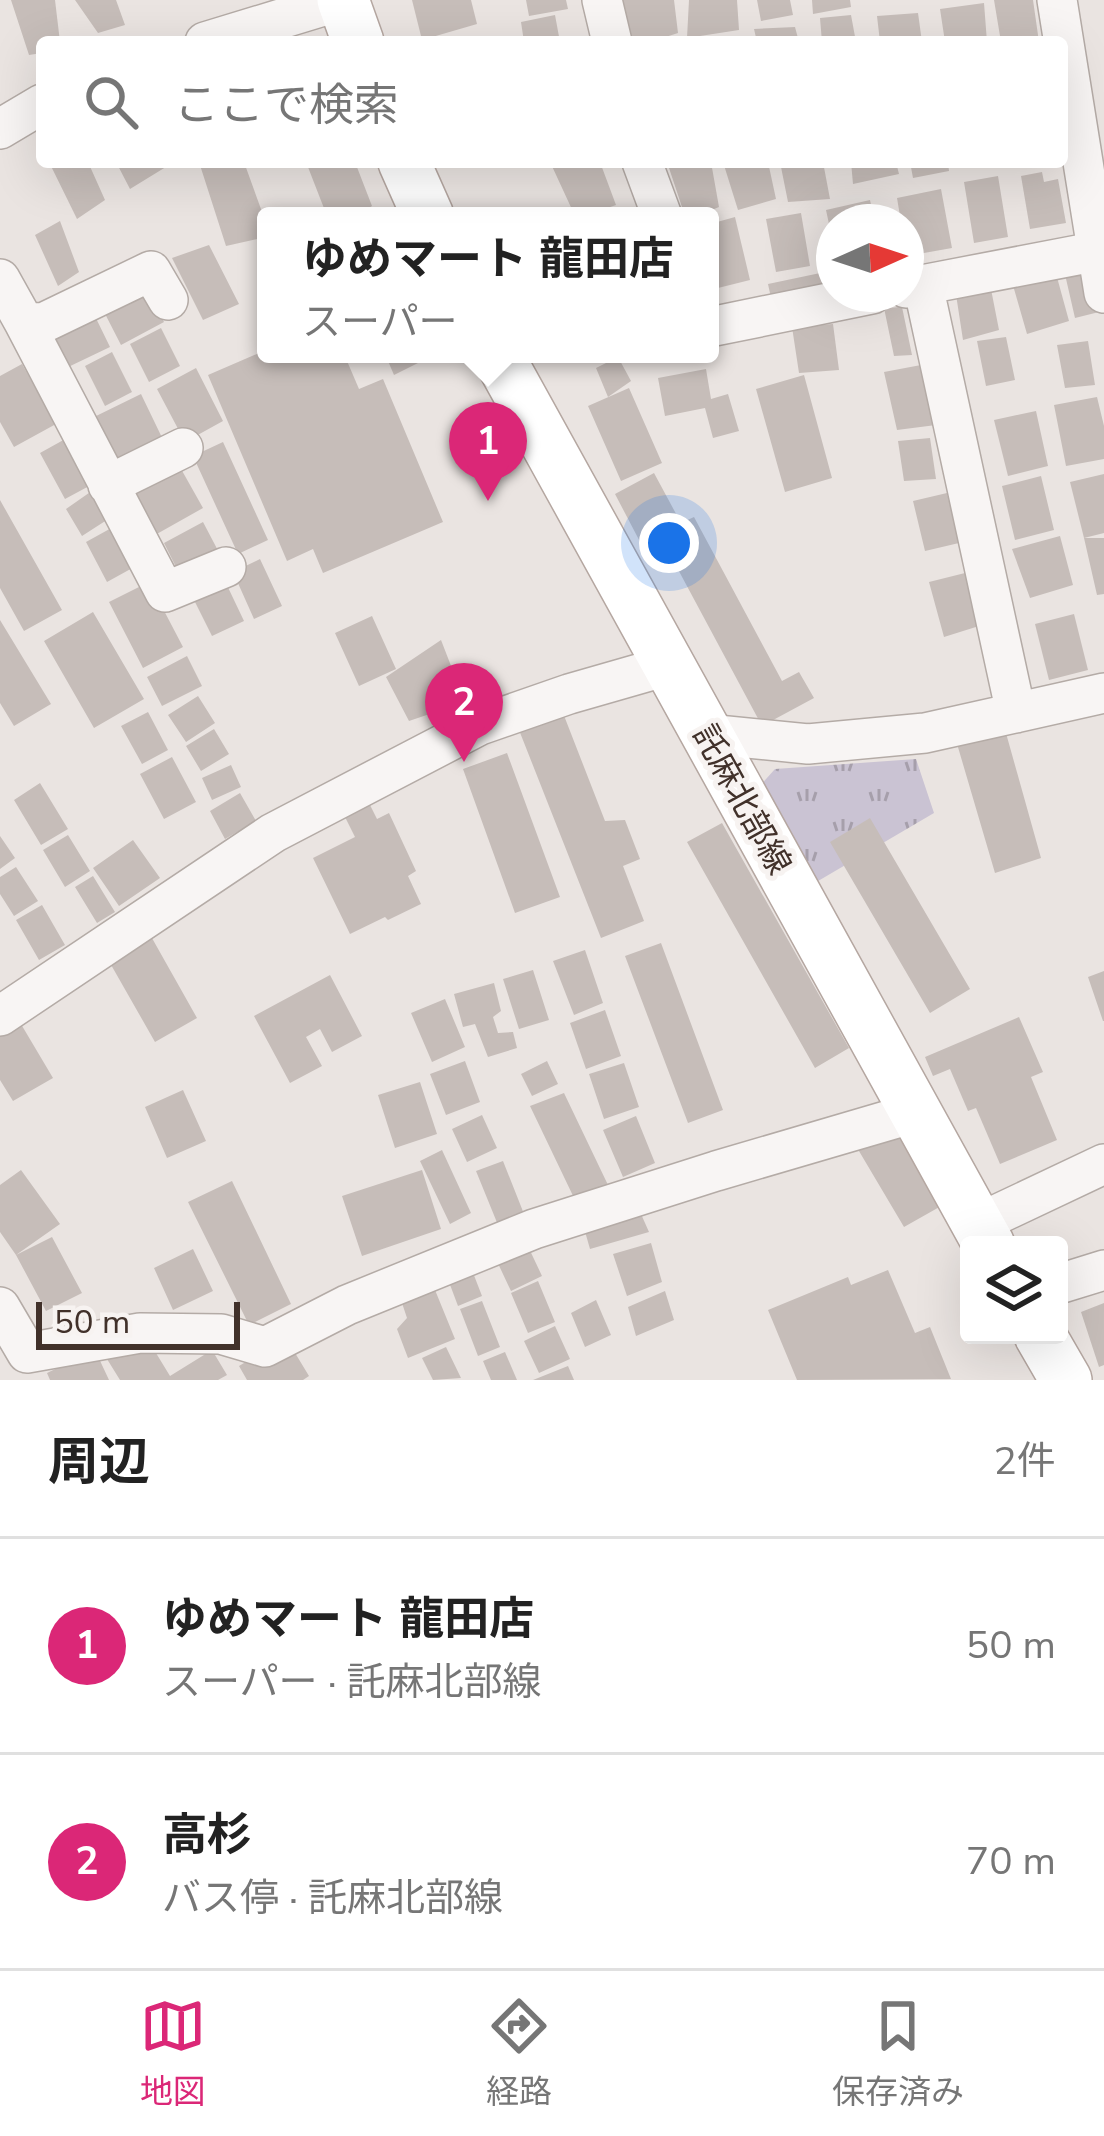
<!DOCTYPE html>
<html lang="ja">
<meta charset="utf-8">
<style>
body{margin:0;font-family:"Nunito Sans","Noto Sans JP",sans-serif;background:#f6f6f6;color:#222}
.controls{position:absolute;right:36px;bottom:36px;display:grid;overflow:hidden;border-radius:12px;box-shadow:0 12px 48px #0002}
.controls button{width:108px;height:108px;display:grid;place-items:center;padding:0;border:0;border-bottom:3px solid #e0e0e0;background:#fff;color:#222;font:60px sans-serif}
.compass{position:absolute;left:816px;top:204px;width:108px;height:108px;border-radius:50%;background:#fff;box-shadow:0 12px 48px #0002;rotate:87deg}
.scale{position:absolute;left:36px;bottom:30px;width:204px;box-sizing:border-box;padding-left:12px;border:6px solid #41312a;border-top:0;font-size:33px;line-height:42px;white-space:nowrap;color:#41312a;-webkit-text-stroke:9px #f7f3f1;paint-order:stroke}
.you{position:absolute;left:669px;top:543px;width:42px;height:42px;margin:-30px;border:9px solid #fff;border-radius:50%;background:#1a73e8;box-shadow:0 0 0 18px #1a73e833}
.badge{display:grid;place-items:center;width:78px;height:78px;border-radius:50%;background:#db2777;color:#fff;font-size:39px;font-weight:700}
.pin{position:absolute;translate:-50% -99px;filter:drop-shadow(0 3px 6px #0008)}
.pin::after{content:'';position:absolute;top:63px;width:42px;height:36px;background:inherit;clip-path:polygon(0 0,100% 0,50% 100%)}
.popup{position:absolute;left:257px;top:207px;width:462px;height:156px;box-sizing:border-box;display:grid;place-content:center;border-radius:12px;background:#fff;filter:drop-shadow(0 3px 9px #0005);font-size:39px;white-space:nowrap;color:#767676}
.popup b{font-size:45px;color:#222}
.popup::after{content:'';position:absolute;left:50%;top:100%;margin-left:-24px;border:24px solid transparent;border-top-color:#fff}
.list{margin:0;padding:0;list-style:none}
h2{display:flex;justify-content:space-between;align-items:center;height:156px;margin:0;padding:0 48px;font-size:51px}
h2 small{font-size:39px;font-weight:400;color:#767676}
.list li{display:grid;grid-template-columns:78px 1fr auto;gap:36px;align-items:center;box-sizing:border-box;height:216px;padding:0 48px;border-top:3px solid #e0e0e0}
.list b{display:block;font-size:45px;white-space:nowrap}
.list p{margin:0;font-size:39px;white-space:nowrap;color:#767676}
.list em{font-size:39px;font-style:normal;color:#767676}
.icon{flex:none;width:66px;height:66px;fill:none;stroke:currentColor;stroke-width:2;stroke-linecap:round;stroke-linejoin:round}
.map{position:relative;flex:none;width:1104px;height:1380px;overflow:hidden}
.search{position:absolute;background:#fff;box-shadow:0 12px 48px #0002;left:36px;right:36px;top:36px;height:132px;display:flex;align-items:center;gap:30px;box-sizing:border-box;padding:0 42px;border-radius:12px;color:#767676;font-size:45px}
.sheet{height:588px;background:#fff}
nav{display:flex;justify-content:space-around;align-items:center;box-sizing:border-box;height:168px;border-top:3px solid #e0e0e0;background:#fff;font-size:33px;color:#767676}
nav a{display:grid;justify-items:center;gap:6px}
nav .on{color:#db2777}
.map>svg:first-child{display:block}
</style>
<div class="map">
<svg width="1104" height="1380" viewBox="0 0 1104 1380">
<defs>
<pattern id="park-tufts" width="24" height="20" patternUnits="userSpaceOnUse" patternTransform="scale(3)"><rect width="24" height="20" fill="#cac3d3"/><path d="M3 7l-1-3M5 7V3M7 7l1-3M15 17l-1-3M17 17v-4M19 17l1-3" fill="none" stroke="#a69fab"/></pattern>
</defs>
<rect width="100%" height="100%" fill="#eae4e1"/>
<path fill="url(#park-tufts)" d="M916 759 934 813 813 884 757 789 775 769Z"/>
<path fill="#c6bdb9" d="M11 0H55L60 42H42V53L29 55Z
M75 0H116L125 25 98 33Z
M412 0H471L477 24 422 40Z
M526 0H566L568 9 529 16Z
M623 0H674L678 33 650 42H629Z
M689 0H737L739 30 687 38Z
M757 0H790L793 15 761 21Z
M812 0H850L851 7 813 14Z
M994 0H1033L1039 42H1001Z
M984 3 987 42H945L940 9Z
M918 13 922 42H880L877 16Z
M555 15 560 42H524L521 22Z
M851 15 856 42H822L820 18Z
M795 27 799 42H757L754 29Z
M49 162H88L105 200 77 219Z
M116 162H174L130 189Z
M199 162H244L266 223V237L226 246Z
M306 162H355L372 206 356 216H327Z
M556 162H600L616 205 584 216H575L551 164Z
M667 162H711L719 207 697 216H685Z
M723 162H768L776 199 738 210Z
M780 162H823L830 199 788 202Z
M851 162H896L899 174 853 184Z
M910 162H948L949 171 913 178Z
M1042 172 1044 182 1058 179 1066 223 1030 229 1021 176Z
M998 176 1008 237 974 243 964 182Z
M941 189 952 248 907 256 906 222H901L897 198Z
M870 200 875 222H834L832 238 826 210Z
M801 213 810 266 776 272 766 219Z
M735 217 750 280 710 290V224Z
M60 221 79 272 58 286 35 235Z
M209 245 239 304 203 320 172 258Z
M1052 259 1069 321 1027 334 1008 268Z
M1090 265 1099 312 1075 318 1064 270Z
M825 272 829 294 773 307 768 284Z
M143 283 164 322 121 345 101 306Z
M990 284 999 330 963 340 955 288Z
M902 307 912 355 894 356 884 308Z
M91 308 110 347 64 369 46 330Z
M833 324 839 370 799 373 792 327Z
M161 328 180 366 149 382 130 344Z
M1006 337 1015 380 986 386 977 341Z
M1088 341 1095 385 1065 388 1057 345Z
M266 350V354H344L359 389 383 379 443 522 323 573 313 549 287 561 208 375Z
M112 352 132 392 105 406 85 366Z
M385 354H436L394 375Z
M618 357 631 381 608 397 596 368Z
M22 364 56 424 14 447 0 422V376Z
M921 365 936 425 897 430 884 372Z
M196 368 223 421 185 442 157 389Z
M706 369 711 399 728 394 739 431 713 438 705 408 665 416 658 378Z
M804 375 832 478 785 492 756 389Z
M629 388 662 463 621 481 588 406Z
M141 394 168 450 119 473 92 418Z
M1097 397 1104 426V459L1066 466 1054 405Z
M1036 411 1048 466 1008 476 994 420Z
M67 438 91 485 65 499 40 453Z
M930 438 936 479 904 481 898 441Z
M223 442 268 540 238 554 193 456Z
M176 460 203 508 155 535 128 488Z
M654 473 681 523 694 517 782 681 799 672 814 698 762 726 666 547 648 557 615 494Z
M1104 474V533L1084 538 1070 482Z
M1041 476 1054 530 1015 540 1002 486Z
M96 488 113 516 82 536 66 509Z
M947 493 959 543 925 551 913 501Z
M0 500 62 610 24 631 0 588Z
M203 522 224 562 181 577 164 543Z
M115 526 136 566 107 582 86 542Z
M1060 536 1073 585 1030 598 1012 549Z
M1084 538H1104V594L1097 595Z
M260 559 282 606 254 619 233 572Z
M965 573 979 626 944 637 929 582Z
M224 579 244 621 212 636 191 594Z
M149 582 183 647 143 668 109 602Z
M93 612 144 699 94 728 44 641Z
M1074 614 1088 670 1049 680 1035 624Z
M372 616 396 669 359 686 335 633Z
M0 620 51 704 14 726 0 703Z
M441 640 465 702 409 721 386 677Z
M187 656 202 686 162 706 147 677Z
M198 696 215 723 186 742 168 715Z
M148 712 168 750 142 764 121 726Z
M563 713 605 821 625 820 640 859 623 866 644 921 601 938 519 730Z
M1004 726 1041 858 995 873 955 737Z
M214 729 229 754 201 771 186 746Z
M507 753 560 897 515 913 463 769Z
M172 757 196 802 164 819 140 774Z
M231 765 241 787 212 800 202 778Z
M40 783 68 829 41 845 14 800Z
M240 793 256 821 225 839 210 811Z
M368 801 377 819 389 813 416 871 408 876 421 904 388 920 385 917 350 934 313 858 355 837 343 813Z
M870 818 970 989 930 1013 830 842Z
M722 823 849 1048 815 1068 687 842Z
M68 835 90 871 65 887 43 850Z
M0 836 15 858 0 869Z
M133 840 160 878 119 906 93 868Z
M16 867 38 901 14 916 0 894V877Z
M93 876 115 912 97 923 75 887Z
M42 905 65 945 39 960 16 920Z
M148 931 197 1018 155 1042 106 956Z
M661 943 723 1110 688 1123 625 956Z
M585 950 603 1003 574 1015 553 961Z
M533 970 549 1020 519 1029 503 979Z
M1104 971V1021H1103L1088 977Z
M330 975 362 1036 332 1052 320 1029 306 1037 322 1066 290 1083 254 1016Z
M494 983 501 1011 493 1017 498 1033 513 1032 517 1048 488 1057 475 1024 463 1027 454 994Z
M445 999 465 1047 432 1062 411 1013Z
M605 1010 621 1056 586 1069 570 1023Z
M15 1014 53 1078 13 1101 0 1080V1023Z
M1019 1017 1043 1072 1031 1077 1057 1140 1000 1164 976 1108 968 1111 950 1069 933 1076 925 1057Z
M465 1061 480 1102 446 1115 430 1074Z
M547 1061 558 1084 532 1096 521 1074Z
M624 1063 639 1107 604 1119 589 1074Z
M420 1082 437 1134 395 1148 378 1095Z
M183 1090 206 1141 167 1158 145 1107Z
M564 1093 608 1185 575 1200 530 1106Z
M482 1115 497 1148 467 1162 452 1129Z
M636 1116 655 1163 623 1177 603 1130Z
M904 1125 950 1201 904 1227 856 1146Z
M442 1150 471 1213 450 1224 420 1161Z
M503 1161 524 1214 498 1225 476 1171Z
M21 1170 60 1224 16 1255 0 1232V1185Z
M422 1170 441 1229 362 1256 342 1196Z
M232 1181 291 1304 249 1325 188 1202Z
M637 1205 649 1232 590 1249 582 1221Z
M52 1237 82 1293 46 1311 16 1255Z
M525 1240 542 1276 511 1291 494 1255Z
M651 1243 662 1282 627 1296 613 1254Z
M193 1249 213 1291 173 1310 154 1268Z
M470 1265 482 1296 458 1306 446 1274Z
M888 1270 915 1333 930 1327 951 1379 797 1380 768 1310 848 1277 851 1285Z
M538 1281 555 1322 528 1333 511 1293Z
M435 1290 455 1339 408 1358 397 1329 407 1318 402 1303Z
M665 1291 674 1320 636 1336 628 1307Z
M596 1300 611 1335 585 1347 571 1313Z
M482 1301 500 1347 478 1356 460 1309Z
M1104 1303V1365L1099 1367 1081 1312Z
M555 1326 570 1359 539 1373 524 1341Z
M145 1335 170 1376 212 1350 227 1375 218 1380H120L107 1359Z
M286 1338 309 1376 303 1380H247L239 1366Z
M446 1347 461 1378 433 1380 422 1358Z
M95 1350 109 1380H50L47 1373Z
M505 1352 517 1380H491L483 1361Z
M568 1366 574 1380H533Z"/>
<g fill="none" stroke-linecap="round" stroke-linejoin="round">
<defs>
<path id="minor" d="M602 0 612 42
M1057 0 1104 293
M205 42 343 0
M0 129 42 104
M642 162 662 216
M0 279 24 322 43 323 151 271 168 300
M923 285 1016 713
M906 288 1104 250
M24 322 165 592 226 567
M710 327 872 294
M108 485 183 448
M707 734 808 744 925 733 1104 693
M0 1016 273 833 480 725 569 694 670 665
M977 1224 1104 1164
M1059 1284 1104 1270
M0 1307 27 1353 140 1333 221 1334 265 1347 347 1305 534 1229 716 1171 917 1112"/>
<path id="major" d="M343 0 358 42
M404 162 428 216
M497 354 989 1245
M1040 1335 1066 1380"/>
</defs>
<use href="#minor" stroke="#b4aba6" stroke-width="42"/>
<use href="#major" stroke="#b5a7a1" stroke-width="54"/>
<use href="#minor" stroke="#f8f5f4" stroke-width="39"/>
<use href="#major" stroke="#fff" stroke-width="51"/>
</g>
<g text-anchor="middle" stroke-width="10" stroke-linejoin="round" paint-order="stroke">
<g font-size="33" fill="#41312a" stroke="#f7f3f1">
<text transform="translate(743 799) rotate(61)" y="12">託麻北部線</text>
</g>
</g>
</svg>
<div class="controls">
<button><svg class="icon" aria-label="layers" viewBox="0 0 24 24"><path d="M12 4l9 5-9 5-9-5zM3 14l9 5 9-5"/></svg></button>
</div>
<svg class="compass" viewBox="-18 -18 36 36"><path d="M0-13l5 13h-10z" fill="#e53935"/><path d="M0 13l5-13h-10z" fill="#767676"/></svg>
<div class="scale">50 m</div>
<div class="you"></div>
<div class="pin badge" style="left:488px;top:501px">1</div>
<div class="popup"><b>ゆめマート 龍田店</b>スーパー</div>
<div class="pin badge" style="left:464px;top:762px">2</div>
<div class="search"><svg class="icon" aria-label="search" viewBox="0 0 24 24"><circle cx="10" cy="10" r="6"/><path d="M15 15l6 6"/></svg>ここで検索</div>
</div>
<section class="sheet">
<h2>周辺<small>2件</small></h2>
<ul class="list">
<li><span class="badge">1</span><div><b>ゆめマート 龍田店</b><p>スーパー · 託麻北部線</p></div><em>50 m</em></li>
<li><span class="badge">2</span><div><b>高杉</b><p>バス停 · 託麻北部線</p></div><em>70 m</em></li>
</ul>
</section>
<nav>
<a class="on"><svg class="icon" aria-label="map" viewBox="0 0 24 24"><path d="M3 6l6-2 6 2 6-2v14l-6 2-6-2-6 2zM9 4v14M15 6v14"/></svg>地図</a>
<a><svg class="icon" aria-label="directions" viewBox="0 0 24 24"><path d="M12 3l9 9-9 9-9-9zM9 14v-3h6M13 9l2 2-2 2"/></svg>経路</a>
<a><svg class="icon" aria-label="saved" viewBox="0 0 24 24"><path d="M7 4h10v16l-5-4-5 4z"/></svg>保存済み</a>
</nav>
